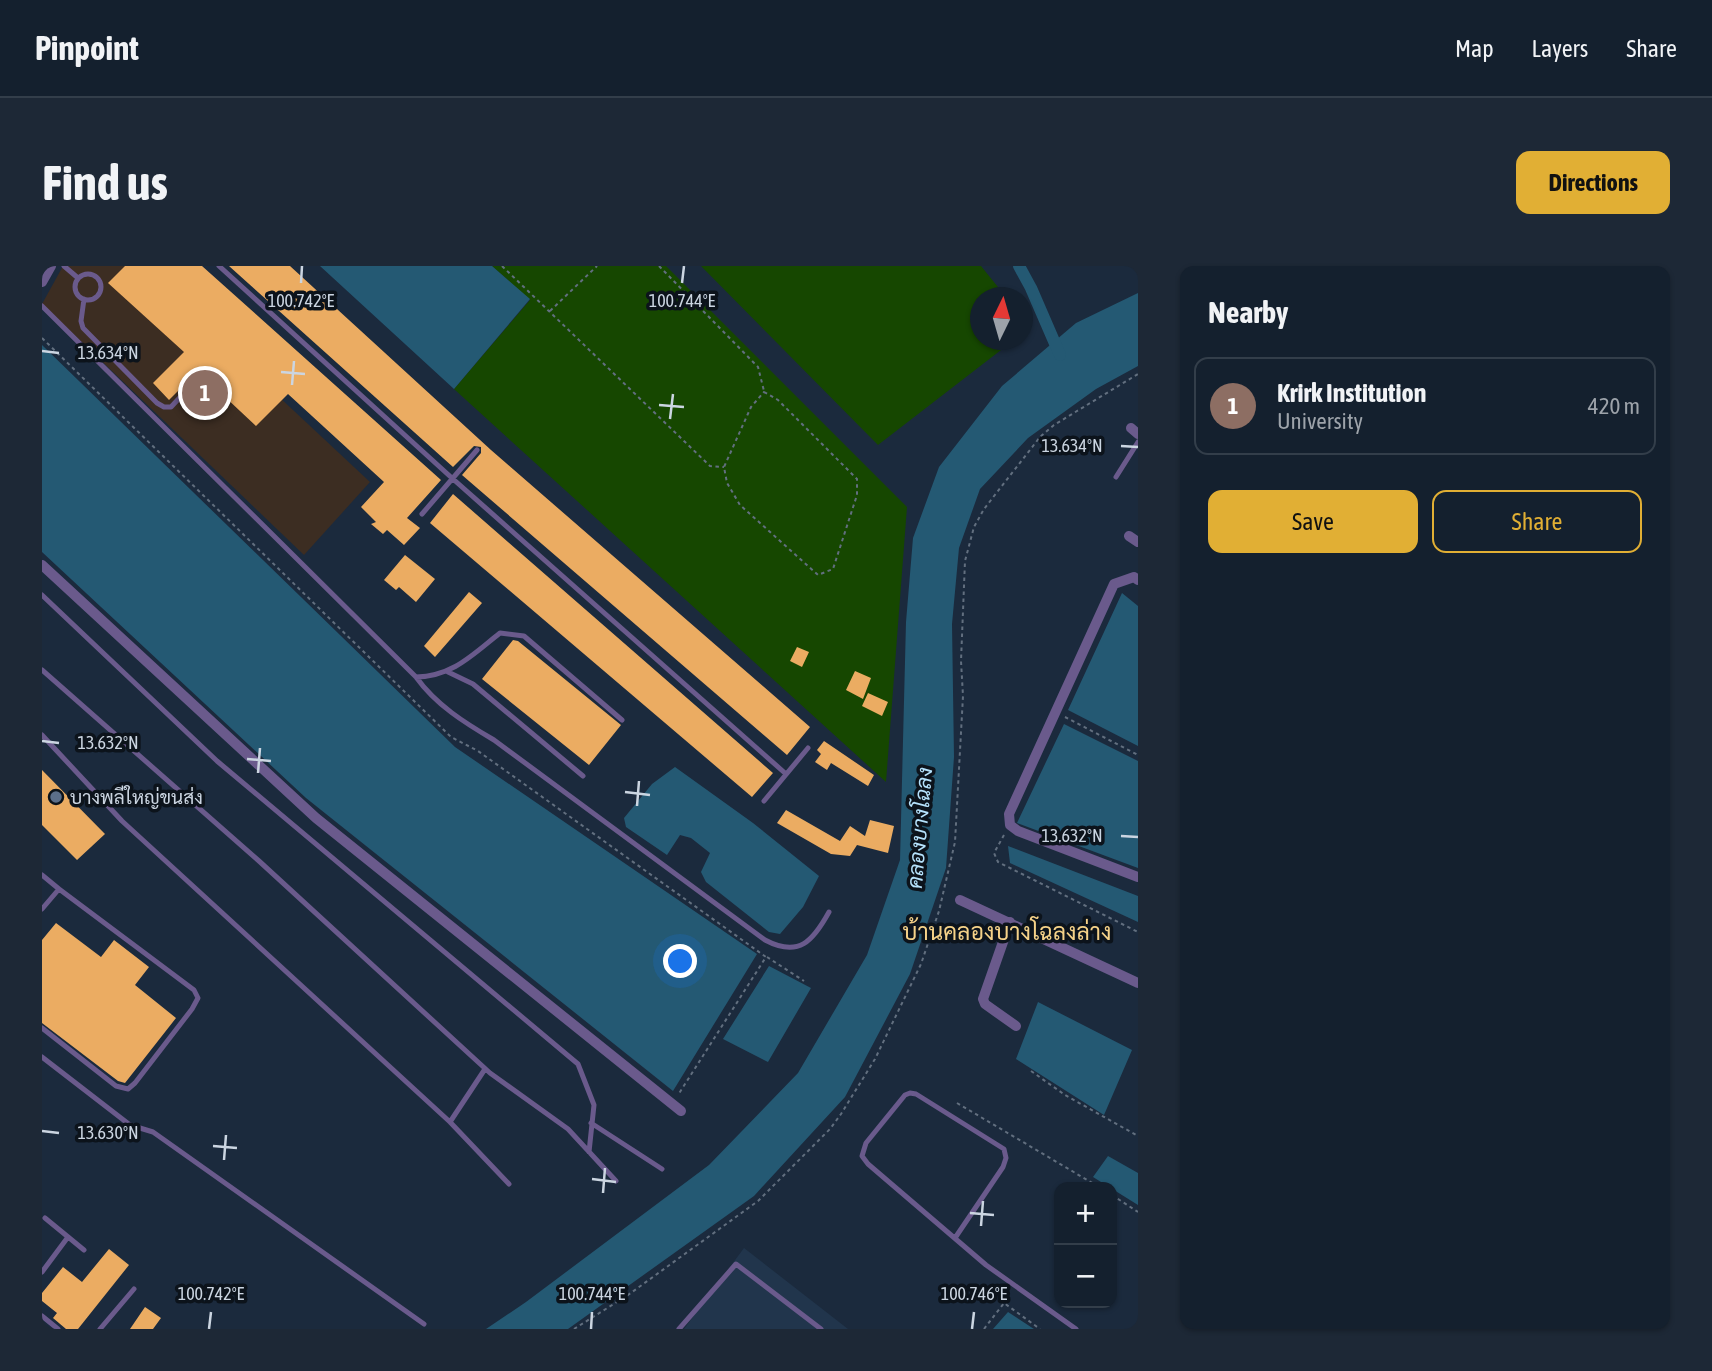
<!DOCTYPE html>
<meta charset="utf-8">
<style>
body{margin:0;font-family:"Asap Condensed",Sarabun,sans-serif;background:#1d2836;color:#f1f3f6}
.controls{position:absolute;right:21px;bottom:21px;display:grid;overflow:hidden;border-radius:14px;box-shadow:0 2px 5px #0004}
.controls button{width:63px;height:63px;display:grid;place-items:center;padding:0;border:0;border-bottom:2px solid #333e4a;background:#14202e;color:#f1f3f6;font:35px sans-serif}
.compass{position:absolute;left:928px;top:21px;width:63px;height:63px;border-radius:50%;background:#14202e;box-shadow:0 2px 5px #0004;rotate:5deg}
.you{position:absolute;left:639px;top:696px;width:24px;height:24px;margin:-18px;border:5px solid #fff;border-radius:50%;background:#1a73e8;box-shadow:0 0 0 10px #1a73e833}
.badge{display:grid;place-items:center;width:46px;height:46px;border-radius:50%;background:#e1af34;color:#fff;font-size:23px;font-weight:700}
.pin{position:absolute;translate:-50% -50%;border:4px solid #fff;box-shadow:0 2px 7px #0006}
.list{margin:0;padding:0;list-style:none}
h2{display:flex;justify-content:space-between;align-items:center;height:91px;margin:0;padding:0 28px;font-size:30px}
h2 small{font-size:23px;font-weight:400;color:#9da3aa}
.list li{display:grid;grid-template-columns:46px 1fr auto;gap:21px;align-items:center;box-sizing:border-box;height:98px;margin:0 14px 14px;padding:0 14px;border:2px solid #333e4a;border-radius:14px}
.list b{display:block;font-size:26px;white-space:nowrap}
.list p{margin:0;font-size:23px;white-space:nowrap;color:#9da3aa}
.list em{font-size:23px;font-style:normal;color:#9da3aa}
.actions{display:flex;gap:14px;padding:21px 28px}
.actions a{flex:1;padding:16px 0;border:2px solid #e1af34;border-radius:14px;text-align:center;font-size:24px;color:#e1af34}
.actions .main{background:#e1af34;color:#111}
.map{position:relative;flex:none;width:1096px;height:1063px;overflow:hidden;border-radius:14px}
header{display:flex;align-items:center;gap:42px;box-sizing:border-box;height:98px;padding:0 35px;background:#14202e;border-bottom:2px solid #333e4a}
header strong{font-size:33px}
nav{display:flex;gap:38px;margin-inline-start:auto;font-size:24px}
.intro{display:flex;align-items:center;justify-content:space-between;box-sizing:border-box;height:168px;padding:0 42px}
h1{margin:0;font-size:49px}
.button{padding:18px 32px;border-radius:14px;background:#e1af34;color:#111;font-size:24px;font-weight:700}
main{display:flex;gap:42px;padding:0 42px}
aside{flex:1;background:#14202e;border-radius:14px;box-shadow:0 2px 5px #0004}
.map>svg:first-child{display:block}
</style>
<header>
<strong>Pinpoint</strong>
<nav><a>Map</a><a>Layers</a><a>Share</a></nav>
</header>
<div class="intro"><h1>Find us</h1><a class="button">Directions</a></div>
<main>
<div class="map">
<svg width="1096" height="1063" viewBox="0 0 1096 1063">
<rect width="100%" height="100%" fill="#1b2a3d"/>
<path fill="#21354c" d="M702 982 806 1063H642Z"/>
<path fill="#3c2d22" d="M21 0H97L328 216 262 289 0 38Z"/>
<path fill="#164700" d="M450 0H624L865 241 844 516 412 123 488 34Z
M659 0H939L964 31 939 32V74H972L836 179Z"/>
<path fill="#245973" d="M278 0H450L488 33 412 123Z
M1096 27V100L1054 123 986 172 938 223 917 282 910 358 912 491 904 602 868 708 803 831 712 930 526 1063H444L484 1036 667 899 756 807 825 689 858 594 864 356 871 272 897 201 960 120 1034 57Z
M0 79 413 481 715 688 631 825 264 532 0 286Z
M1080 327 1096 340V480L1026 444Z
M1022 458 1096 495V602L975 557Z
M633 501 711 557 777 610 761 641 738 668 727 666 664 616 659 606 668 587 649 572 638 569 625 589 584 561 582 552 610 518Z
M966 580 1096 630V656L968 597Z
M727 700 769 722 726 796 681 773Z
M996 736 1090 784 1062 849 974 793Z
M1066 890 1096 907V939L1051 911Z
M966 1046 992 1063H951Z"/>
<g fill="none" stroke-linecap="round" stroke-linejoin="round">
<path stroke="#245973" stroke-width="12" d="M977 0 989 22 1018 89"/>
</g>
<path fill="#ebac62" d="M83 0H160L399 214 365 252 378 262 362 279 345 264 341 268 329 258 334 256 319 241 342 216 246 128 214 160 182 130 162 151 150 139 169 118 156 105 127 134 111 117 142 86 66 17Z
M187 0H248L449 184 768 461 745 489 420 209 439 187V181L432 180 411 201Z
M411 228 731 507 710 531 388 257Z
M363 289 393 313 374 336 357 321 354 324 342 314Z
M427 326 440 337 393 391 382 380Z
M471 374 476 375 579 459 547 499 440 413Z
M755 381 767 386 760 401 748 395Z
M813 405 829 412 821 433 804 424Z
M826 427 846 436 840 450 820 440Z
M782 475 832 509 826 520 789 497 785 504 773 496 779 488 775 484Z
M0 504 63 568 35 594 0 559Z
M744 544 798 575 808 560 823 570 828 554 852 560 846 587 815 579 808 590 789 588 735 557Z
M14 657 59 691 72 674 107 701 93 719 134 752 83 817 76 815 0 757V674Z
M67 983 87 999 36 1063H24L11 1052 15 1047 0 1035V1027L21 1001 40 1016Z
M103 1041 119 1052 111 1063H88Z"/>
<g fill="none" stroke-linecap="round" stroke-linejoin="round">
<path stroke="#626f7f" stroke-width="2" stroke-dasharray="3.5 3.5" stroke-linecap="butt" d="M460 0 668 200 682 201
M617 0 716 101 722 125
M508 45 555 0
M0 72 409 471 436 485 724 691 636 829
M722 126 736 134 815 213V229L791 303 776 309 698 239 685 217 682 201 709 141Z
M1023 451 1096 489
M962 569 952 587 956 596 1096 666
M725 691 762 715
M989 805 1023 829 1096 870
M915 837 1057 921
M1070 929 1096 946
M532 1063 586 1029 716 935 788 863 799 848 833 793 879 698 897 645 913 576 921 430 919 395 923 295 932 261 942 243 998 171 1012 159 1096 108
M942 1063 962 1037 998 1063"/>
<path stroke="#6a5a8c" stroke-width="5" d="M22 0 36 12
M177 0 411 213 744 508
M33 21a13 13 0 1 1 26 0a13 13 0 1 1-26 0Z
M42 33 39 55 41 62 115 137 122 141H129L156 112
M0 40 374 411C394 439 423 457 452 474L723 674C757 692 771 675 787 646
M1074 211 1096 176
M380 248 435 184
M0 329 175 495 536 798 552 839 547 886
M0 404 217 595 448 807 526 863 574 915
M406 406 431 418 541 510
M374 411C411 410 430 389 458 367L482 370 580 454
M0 469 80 555 408 856 467 918
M722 535 766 482
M0 609 17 623 0 643
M0 762 74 820 86 823 93 817 150 743 156 732 152 724 17 623
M0 791 88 859 111 866 382 1058
M408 856 443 803
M549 857 620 903
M3 952 42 984
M913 972 961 901 964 892 962 883 874 828 868 827 863 829 824 877 820 890 826 898 944 999 1034 1063
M0 1006 26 971
M0 1050 16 1063
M58 1063 92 1023
M637 1063 694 998 779 1063"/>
<path stroke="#6a5a8c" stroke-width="10" d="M0 16 9 0
M1089 162 1096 168
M1087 270 1096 276
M0 299 274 552 639 845
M1096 314 1092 311 1072 318 967 548 968 559 976 565 1096 611
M918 634 1096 717
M968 656 941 733 943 738 974 760"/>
</g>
<path fill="none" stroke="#cbd5e1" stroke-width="2.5" d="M259 17 260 0M640 17 642 0M0 85 17 87M239 106 263 108M250 119 252 95M617 139 642 141M628 153 631 128M1079 180 1096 181M0 475 17 477M205 493 229 495M216 507 218 482M583 526 608 529M595 540 597 515M1079 570 1096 571M0 865 17 867M171 880 195 882M182 894 184 869M550 913 574 916M561 927 563 902M928 947 952 949M939 960 941 935M167 1063 169 1046M549 1063 550 1046M930 1063 932 1046"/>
<circle fill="#5c6f8a" stroke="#0c131b" stroke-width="2.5" cx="14" cy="531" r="7"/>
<g text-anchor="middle" stroke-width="7" stroke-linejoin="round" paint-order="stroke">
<g font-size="19" fill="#cbd5e1" stroke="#0c131b" text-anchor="start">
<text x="28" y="538">บางพลีใหญ่ขนส่ง</text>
</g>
<g font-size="21" font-style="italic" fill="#b5e2fc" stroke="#0c131b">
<text transform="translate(878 562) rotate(-85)" y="7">คลองบางโฉลง</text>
</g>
<g font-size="23" fill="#f5d289" stroke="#0c131b">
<text x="965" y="674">บ้านคลองบางโฉลงล่าง</text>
</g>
</g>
<g font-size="18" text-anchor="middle" fill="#cbd5e1" stroke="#0c131b" stroke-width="7" stroke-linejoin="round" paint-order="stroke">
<text x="259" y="41">100.742°E</text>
<text x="640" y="41">100.744°E</text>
<text x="66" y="93">13.634°N</text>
<text x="1030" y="186">13.634°N</text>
<text x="66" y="483">13.632°N</text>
<text x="1030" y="576">13.632°N</text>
<text x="66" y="873">13.630°N</text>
<text x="169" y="1034">100.742°E</text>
<text x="550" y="1034">100.744°E</text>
<text x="932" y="1034">100.746°E</text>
</g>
</svg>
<div class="controls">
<button>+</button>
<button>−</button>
</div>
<svg class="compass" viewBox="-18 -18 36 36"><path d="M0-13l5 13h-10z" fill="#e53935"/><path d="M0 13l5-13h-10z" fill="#9da3aa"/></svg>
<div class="you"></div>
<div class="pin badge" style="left:163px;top:127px;background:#8d6e63">1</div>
</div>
<aside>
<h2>Nearby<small></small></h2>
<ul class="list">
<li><span class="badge" style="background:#8d6e63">1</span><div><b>Krirk Institution</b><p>University</p></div><em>420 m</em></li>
</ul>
<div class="actions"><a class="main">Save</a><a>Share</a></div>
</aside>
</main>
